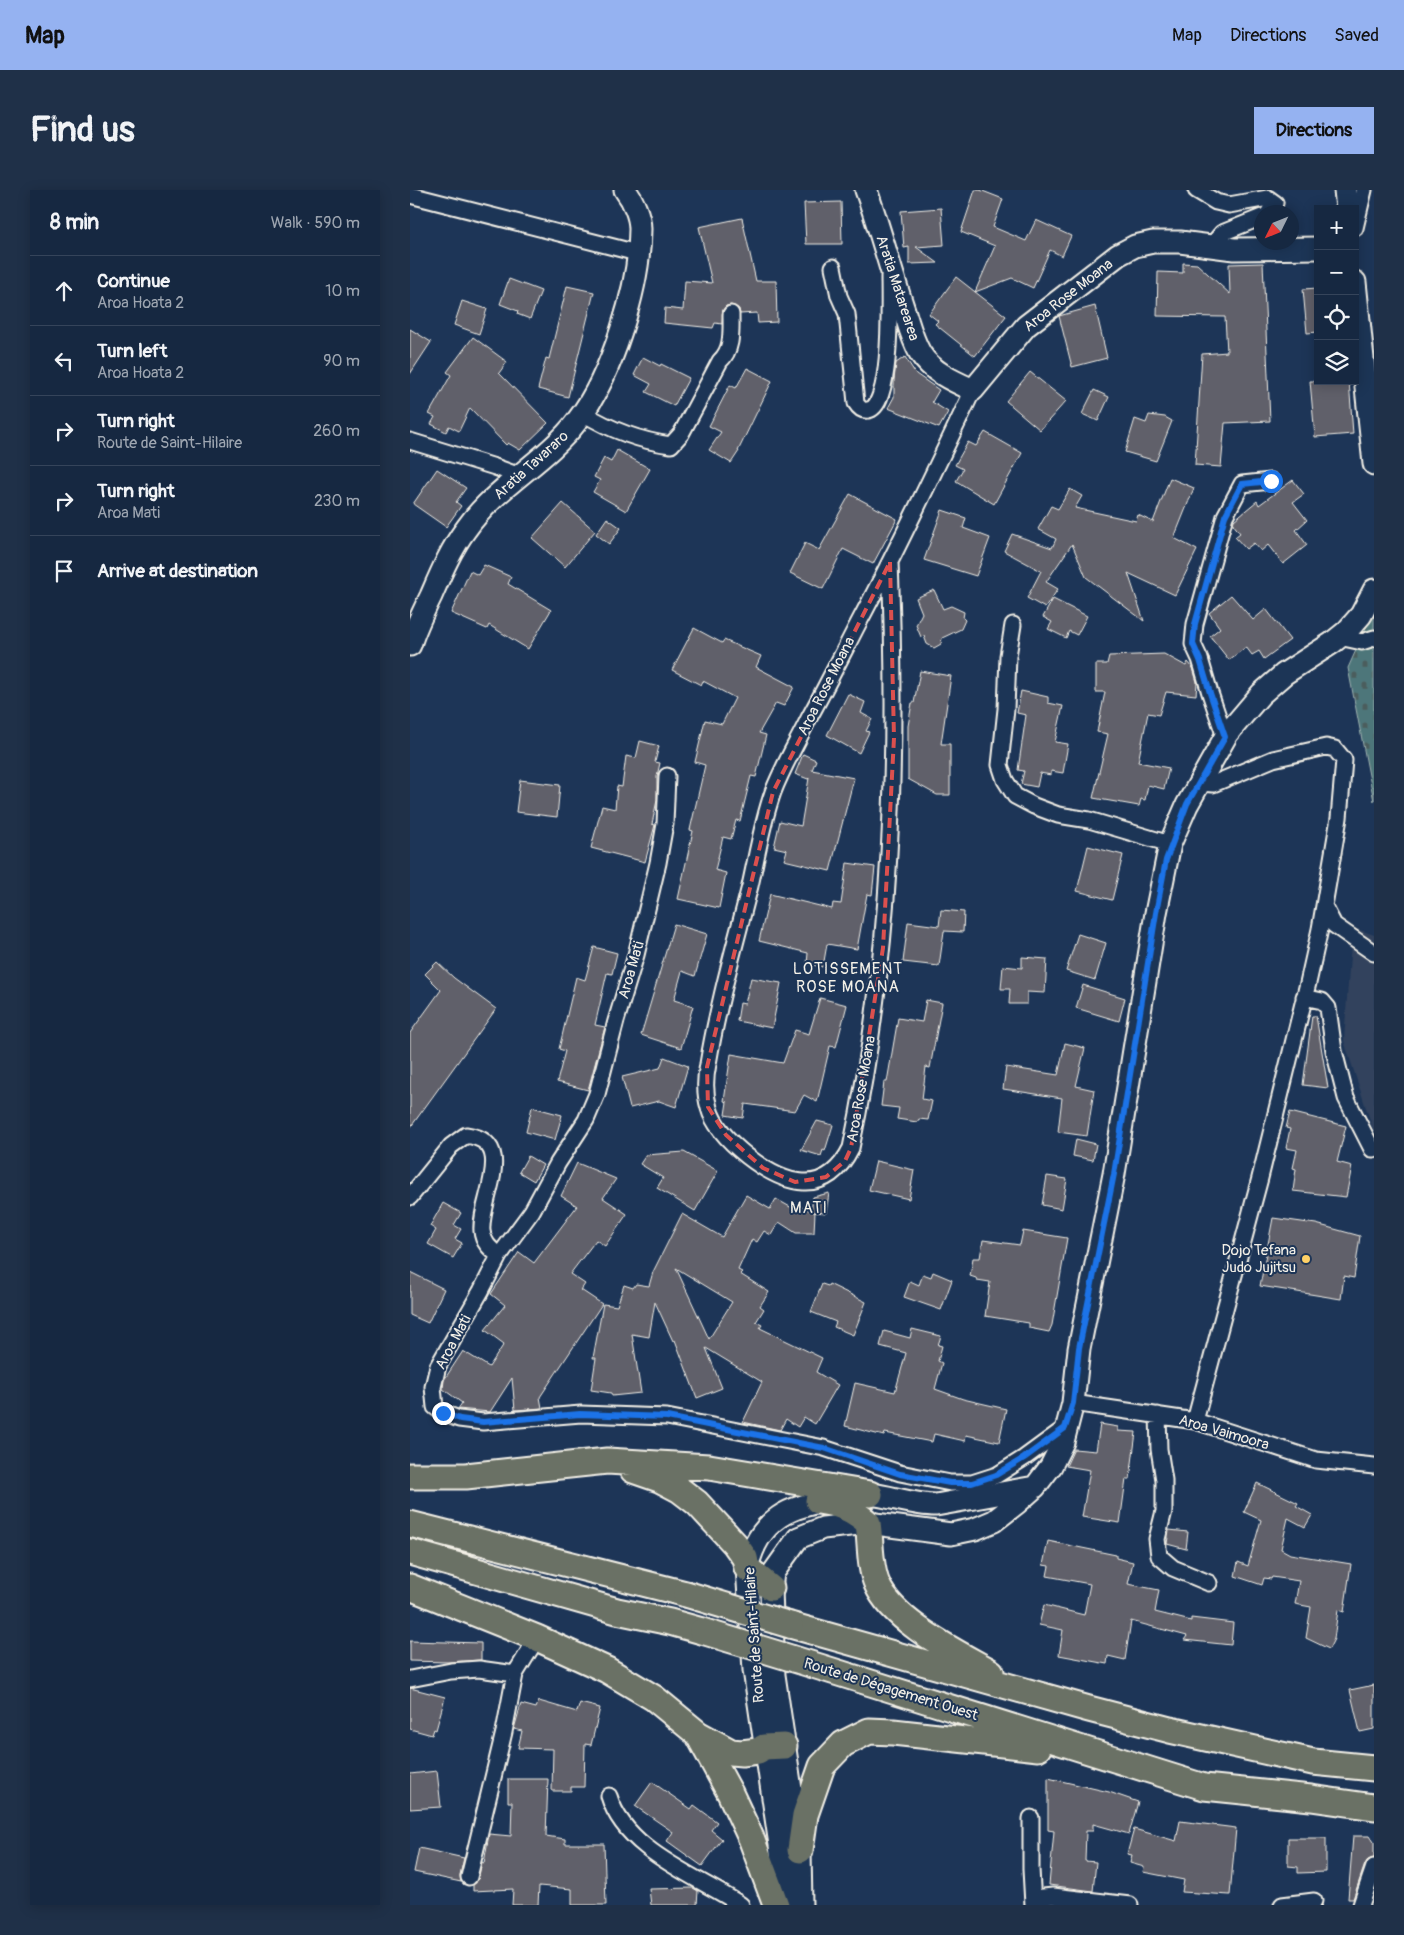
<!DOCTYPE html>
<meta charset="utf-8">
<style>
body{margin:0;font-family:Pangolin,sans-serif;background:#1f3048;color:#f1f3f6}
.controls{position:absolute;right:15px;top:15px;display:grid;overflow:hidden;border-radius:0px;box-shadow:0 2px 12px #0003}
.controls button{width:45px;height:45px;display:grid;place-items:center;padding:0;border:0;border-bottom:1px solid #35445a;background:#162841;color:#f1f3f6;font:25px sans-serif}
.compass{position:absolute;left:844px;top:15px;width:45px;height:45px;border-radius:50%;background:#162841;box-shadow:0 2px 12px #0003;rotate:227deg}
.stop{position:absolute;width:15px;height:15px;margin:-11px;border:4px solid #1a73e8;border-radius:50%;background:#fff}
.stop.end{background:#1a73e8;border-color:#fff;box-shadow:0 1px 5px #0008}
.list{margin:0;padding:0;list-style:none}
h2{display:flex;justify-content:space-between;align-items:center;height:65px;margin:0;padding:0 20px;font-size:21px}
h2 small{font-size:16px;font-weight:400;color:#9ea6b1}
.list li{display:grid;grid-template-columns:32px 1fr auto;gap:15px;align-items:center;box-sizing:border-box;height:70px;padding:0 20px;border-top:1px solid #35445a}
.list b{display:block;font-size:19px;white-space:nowrap}
.list p{margin:0;font-size:16px;white-space:nowrap;color:#9ea6b1}
.list em{font-size:16px;font-style:normal;color:#9ea6b1}
.icon{flex:none;width:28px;height:28px;fill:none;stroke:currentColor;stroke-width:2;stroke-linecap:round;stroke-linejoin:round}
.map{position:relative;flex:none;width:964px;height:1715px;overflow:hidden;border-radius:0px}
header{display:flex;align-items:center;gap:30px;box-sizing:border-box;height:70px;padding:0 25px;background:#95b2f1;color:#111}
header strong{font-size:24px}
nav{display:flex;gap:28px;margin-inline-start:auto;font-size:18px}
.intro{display:flex;align-items:center;justify-content:space-between;box-sizing:border-box;height:120px;padding:0 30px}
h1{margin:0;font-size:35px}
.button{padding:12px 22px;border-radius:0px;background:#95b2f1;color:#111;font-size:18px;font-weight:700}
main{display:flex;gap:30px;padding:0 30px}
aside{flex:1;background:#162841;border-radius:0px;box-shadow:0 2px 12px #0003}
.map>svg:first-child{display:block}
</style>
<header>
<strong>Map</strong>
<nav><a>Map</a><a>Directions</a><a>Saved</a></nav>
</header>
<div class="intro"><h1>Find us</h1><a class="button">Directions</a></div>
<main>
<aside>
<h2>8 min<small>Walk · 590 m</small></h2>
<ul class="list">
<li><svg class="icon" aria-label="ahead" viewBox="0 0 24 24"><path d="M12 20V5M6 11l6-6 6 6"/></svg><div><b>Continue</b><p>Aroa Hoata 2</p></div><em>10 m</em></li>
<li><svg class="icon" aria-label="left" viewBox="0 0 24 24"><path d="M17 20v-9H6M10 6l-5 5 5 5"/></svg><div><b>Turn left</b><p>Aroa Hoata 2</p></div><em>90 m</em></li>
<li><svg class="icon" aria-label="right" viewBox="0 0 24 24"><path d="M7 20v-9h11M14 6l5 5-5 5"/></svg><div><b>Turn right</b><p>Route de Saint-Hilaire</p></div><em>260 m</em></li>
<li><svg class="icon" aria-label="right" viewBox="0 0 24 24"><path d="M7 20v-9h11M14 6l5 5-5 5"/></svg><div><b>Turn right</b><p>Aroa Mati</p></div><em>230 m</em></li>
<li><svg class="icon" aria-label="arrive" viewBox="0 0 24 24"><path d="M6 21V4h12l-3 4 3 4H6"/></svg><div><b>Arrive at destination</b></div></li>
</ul>
</aside>
<div class="map">
<svg width="964" height="1715" viewBox="0 0 964 1715">
<defs>
<pattern id="cemetery-stones" width="16" height="16" patternUnits="userSpaceOnUse" patternTransform="scale(1.25)"><rect width="16" height="16" fill="#4e767a"/><path d="M2 7V4a2 2 0 0 1 4 0v3zM10 15v-3a2 2 0 0 1 4 0v3z" fill="#4b5d5d"/></pattern>
</defs>
<rect width="100%" height="100%" fill="#1d3557"/>
<filter id="ink" filterUnits="userSpaceOnUse"><feTurbulence type="fractalNoise" baseFrequency=".02" numOctaves="2"/><feDisplacementMap in="SourceGraphic" scale="10" xChannelSelector="R" yChannelSelector="G"/><feConvolveMatrix kernelMatrix="1 2 1 2 8 2 1 2 1" color-interpolation-filters="sRGB"/></filter>
<g filter="url(#ink)">
<path fill="#31425d" d="M942 737 964 745V942L934 851Z"/>
<path fill="url(#cemetery-stones)" stroke="#a1b4b1" d="M964 420V611L938 478Z"/>
<path fill="#61606b" stroke="#f4f1e8" fill-rule="evenodd" d="M565 0H570L593 9 583 37 616 51 626 30 661 46 652 66 640 60 623 98 602 88 565 102 585 56 551 42Z
M431 12 432 54H396L394 13Z
M531 18 534 55 506 57 528 73 499 74V57L494 58 491 21Z
M332 28 346 91H366L367 132 348 133 347 123 330 124 329 119 321 115 316 116 313 120 312 134 305 133 303 138 254 133 255 118 273 120 275 91 302 93 289 37Z
M773 73 787 74 820 104 819 74 853 73 860 231 815 233 811 277 785 275 792 164 817 162 815 127 747 126 748 82 773 83Z
M546 87 596 126 565 166 525 134 528 131 519 124Z
M99 89 131 101 120 129 107 124 108 121 90 114Z
M157 96 184 102 158 207 128 199 136 168 139 169Z
M908 98V142L897 143 893 99Z
M52 111 77 119 69 144 44 135Z
M685 116 697 168 662 177 649 126Z
M0 139 21 152 0 184Z
M63 147 97 172 89 183 138 233 110 260 98 253 96 255 60 218 49 241 39 236 36 242 21 234 25 227 19 224 41 185 37 182Z
M233 167 250 176 251 174 279 188 264 216 236 202 241 194 224 185Z
M495 167 506 184 529 200 522 212 538 222 529 238 478 218 484 207V190L486 173Z
M337 178 362 191 328 261H329L321 273 299 260 311 242 299 236 320 195 326 198Z
M620 182 656 211 630 240 596 211Z
M900 191H939L943 244 905 247Z
M684 200 699 207 688 231 672 224Z
M739 225 755 227 762 231 746 271 715 262 725 229 736 233Z
M575 242 612 263 584 314 546 291 553 279 545 275 558 252 566 256Z
M207 260 240 279 216 321 183 302 190 290 184 287 194 268 201 272Z
M27 279 56 298 46 312 51 316 36 337 3 314Z
M760 288 784 298 764 348 787 360 765 405 718 383 734 431 676 387 662 354 636 392 648 399 635 418 617 408 631 381 594 361 602 344 642 358 646 349 628 339 641 316 648 319 660 299 672 306 665 318 726 331 728 325 743 332Z
M883 290 894 304 883 312 897 330 886 340 897 355 873 374 858 355 851 361 844 353 836 359 825 347 830 343 823 334 824 330 847 311 849 315Z
M440 304 487 329 463 374 433 359 413 399 380 383 395 353 409 360Z
M153 313 185 341 155 377 122 348Z
M532 320 556 328 553 338 580 348 566 386 514 370Z
M197 328 211 338 199 354 186 344Z
M74 375 101 387 98 394 141 420 118 459 79 435 77 439 41 423 60 381 68 385Z
M524 400 533 419 541 416 554 422 553 428 555 430 551 439 532 448 531 454 524 458 517 454 514 446 511 447 506 435 512 423 506 408Z
M821 405 843 430 856 419 880 450 854 469 849 461 842 465 836 457 819 470 800 446 810 438 799 423Z
M643 409 677 426 667 445 659 441 656 448 638 439 642 432 633 427Z
M284 438 312 453 314 450 351 466 346 477 384 497 374 516 366 513 349 543 356 545 346 587 341 586 330 631 326 630 321 649 313 647 305 680 316 683 309 718 268 709 283 641 280 640 295 575 285 572 295 530 312 534 325 508 293 491 291 495 262 480Z
M754 464 776 476 778 472 783 478 787 492 786 505 756 502 749 525 738 523 728 572 759 578 754 599 738 595 735 610 731 609 729 616 683 608 698 544 687 542 695 502H686V474H697L699 466Z
M510 481 541 486 531 554H540V605H527L498 589V536L502 513H504Z
M611 501 638 507V513L653 516 645 552 658 554 653 583 641 581V585L630 583 627 597 611 594 614 581 608 580 616 525 607 523Z
M438 504 455 512 451 523 462 529 456 541 459 542 449 563 417 545Z
M230 551 249 556 245 572 250 573 247 586V610L242 634 245 635 235 672 181 658 192 616 205 619 207 596 212 597 216 566 226 568Z
M393 564 406 570 402 580 444 588 420 681 374 670 377 660 364 657 370 631 391 636 399 588 398 589 385 584Z
M110 590 150 595 147 627 106 622Z
M678 656 713 665 702 710 667 701Z
M437 673 465 677 462 705 457 704 447 759 417 754 413 777 397 774 398 763 349 751 360 704 422 719 423 713 431 714Z
M531 720 554 722 553 742 534 741 529 776 493 772 498 732 529 736Z
M264 734 297 744 285 786 272 781 264 810 283 816 271 858 231 845Z
M668 744 696 753 685 790 656 781Z
M184 757 207 763 202 784 197 783 185 835 195 837 178 900 147 892 155 861 149 859 166 787 175 790Z
M612 767 637 769 635 803 617 802V814H599L600 799H591L593 776 612 778Z
M27 772 44 788 86 819 0 938V843L31 800 15 784Z
M341 788 371 793 362 838 327 831 330 813 335 814Z
M673 795 715 808 709 831 666 818Z
M410 808 437 815 426 857 420 856 407 912 394 905 385 921 335 914 333 928 315 925 317 912 314 911 321 864 373 873 385 840 399 844Z
M516 810 532 813 520 878 516 877 512 909 522 911 518 930 509 929 507 932 487 929 489 918 471 916 474 892H477L488 828 512 832Z
M902 826H906L918 898 893 895Z
M655 853 675 858 666 896 684 900 677 946 648 942 652 908 593 899 596 877 648 885Z
M254 867 278 876 266 917 249 911 220 918 212 887 250 878Z
M122 917 152 925 145 950 116 942Z
M880 922 936 936 927 972 942 976 936 1007 883 1001 886 979 883 978 887 960 876 958 880 939 876 938Z
M407 931 423 935 415 961 413 960 411 966 391 960Z
M666 949 686 954 683 970 663 966Z
M274 962 308 981 285 1021 247 998 253 988 230 974 236 965Z
M118 966 133 975 124 991 109 982Z
M466 971 504 980 499 1009 459 1000Z
M167 973 206 989 193 1008 217 1024 195 1056 186 1050 160 1084 175 1094 171 1100 192 1114 130 1207 132 1218 105 1220 102 1188 80 1222 48 1219 52 1213 33 1199 34 1190 53 1161 79 1177 94 1154 75 1140 95 1115 81 1104 109 1062 124 1073 167 1016 151 1006Z
M637 986 657 989 652 1019 632 1015Z
M419 1003 416 1023 403 1022H405L404 1043H386L369 1032 361 1045 354 1041 347 1052 342 1049 328 1080 332 1082 330 1084 359 1102 350 1116 354 1119 346 1132 352 1135 350 1138 412 1168 406 1182 428 1195 405 1234 394 1227 388 1237 376 1229 370 1240 333 1232 352 1192 296 1158 312 1198 287 1208 265 1150 263 1151 245 1112 239 1147 222 1144 231 1203 202 1206 201 1203 181 1200 186 1168H183L193 1114 207 1116 214 1095 223 1098 226 1094 239 1096 243 1082 272 1024 312 1047 336 1005 360 1019 366 1009 382 1018 385 1014 401 1021 403 1007ZM266 1078 322 1112 299 1149Z
M33 1013 51 1023 44 1035 51 1039 45 1049 52 1053 43 1068 18 1054 26 1040 20 1036Z
M863 1028 906 1034 950 1046 944 1088 934 1086 931 1109 850 1096Z
M613 1041 657 1048 642 1135 639 1142 619 1138V1133L575 1126 580 1092 567 1090 566 1088 560 1086 563 1068H570L573 1050 610 1055Z
M0 1082 34 1099 18 1133 0 1125Z
M523 1082 542 1090 531 1120 494 1107 500 1091 509 1095 513 1084 521 1087Z
M412 1094 418 1096 419 1094 456 1112 443 1145 424 1137 426 1132 401 1122Z
M502 1139 531 1146 528 1155 532 1156 528 1171 532 1173 525 1199 553 1209 596 1219 589 1252 556 1245 555 1251 524 1244 522 1252 475 1243 474 1246 435 1236 445 1193 485 1202 496 1163 470 1156 474 1141 500 1148Z
M690 1234 708 1237V1241L726 1242 720 1289H716L710 1333 672 1327 680 1280 656 1276 664 1259 686 1261Z
M847 1293 888 1313 886 1316 902 1325 895 1337 878 1328 871 1359 880 1364 941 1374 934 1422 928 1420 924 1449 919 1459 896 1448 901 1417 885 1414 889 1391 862 1387 861 1389 854 1388 852 1395 825 1386 828 1372 838 1376 851 1330 834 1322Z
M759 1340 778 1342 776 1359 757 1354Z
M638 1351 706 1365V1368L723 1372 718 1394 749 1400 745 1422 781 1431V1428L823 1433 821 1455 774 1450 777 1446 721 1431 715 1470 698 1466 697 1474 649 1465 653 1440 629 1435 634 1415 674 1425 680 1394 637 1386 639 1376 633 1375Z
M0 1451 71 1453V1470L37 1472 0 1471Z
M964 1495V1539L950 1542 940 1500Z
M0 1498 35 1507 26 1540 24 1539 22 1545 0 1539Z
M129 1511 167 1522 170 1513 190 1518 181 1555 175 1554 174 1597H161V1601H142L143 1559 108 1558 112 1541 104 1539 111 1514 126 1518Z
M27 1581 31 1617 0 1619V1584Z
M638 1588 699 1602 728 1612 719 1644 683 1634V1641H676L675 1671 686 1672 683 1701 639 1695 644 1641 638 1640Z
M98 1589H138L136 1646 155 1649V1654H194L196 1715H162V1699L129 1696 128 1715H102L103 1699 63 1701V1695L68 1690 72 1672 74 1673 79 1644 101 1646 102 1612H98Z
M242 1592 281 1619 284 1615 307 1632 301 1640 312 1649 292 1676 257 1651 263 1642 225 1616Z
M770 1631 826 1638 820 1705 772 1702 774 1690 733 1682 734 1677 720 1673 722 1665 717 1664 724 1639 766 1651Z
M943 1646H960L964 1652V1668L958 1670 955 1674 943 1709H938Z
M878 1648H916V1682L888 1683V1677L878 1676Z
M9 1658 54 1668 50 1685 51 1692 4 1682Z
M283 1698 288 1701 287 1715H241L239 1699Z"/>
<g fill="none" stroke-linecap="round" stroke-linejoin="round">
<defs>
<path id="minor" d="M786 0 806 12 819 15 858 8 865 13 863 19 859 22
M0 5 227 63
M945 38 954 0
M801 56 812 43 852 27
M423 77 429 106 437 124 446 213C449 218 452 221 458 220 483 217 479 107 479 86
M173 223C199 239 231 251 261 255L271 244 310 171C323 159 321 141 321 124
M0 251 85 277 110 286
M480 372C488 568 482 765 441 958 416 1009 374 995 337 966 322 954 304 937 299 918 295 905 295 888 298 874 308 814 325 755 340 696 347 665 352 633 363 602 373 576 387 553 399 528 416 497 432 465 448 434 489 357 526 278 563 200
M603 435 598 466 596 519 590 575 595 590 605 606 624 616 648 625 679 630 760 654
M929 447 952 452 964 448
M815 547 800 503 790 469 783 454 785 434 815 326 832 294 861 291
M914 716 924 735 964 763
M894 807 912 811 918 818 924 861 936 908 962 959H964
M0 1007 41 956 56 945C109 952 69 1010 72 1041 73 1053 81 1059 89 1066L71 1101 28 1176 23 1197 25 1217 33 1223 49 1229 73 1232 171 1224 257 1227 414 1258 490 1283 540 1293H562L587 1285 614 1268 655 1238
M89 1066 122 1021 148 973 176 930 187 904 206 831 226 765 248 673 255 634 257 586
M663 1213 785 1231 906 1270 964 1276
M748 1225 749 1259 754 1290V1321L747 1349 749 1366 763 1378 799 1393
M785 1231 850 988 898 793 910 739 929 628 934 570 925 559 916 557 863 569 803 594 790 593
M0 1489 41 1481 69 1479 105 1484
M199 1606C215 1661 287 1686 331 1715
M621 1628V1679L623 1715
M59 1687 94 1542 105 1484 127 1448
M624 1708 643 1706 720 1715
M872 1715 904 1711
M951 1715 964 1677"/>
<path id="secondary" d="M456 0C470 39 480 78 493 117 498 132 502 149 510 163 522 182 543 191 563 200L616 136 708 65 725 56 743 52H770L824 59 908 58
M935 0 937 19
M945 92 964 274
M0 455C5 438 13 422 21 406 31 383 41 359 56 339 86 296 136 272 167 231 202 186 230 95 230 39 230 26 223 10 215 0
M377 1715 370 1655 344 1480 337 1378C349 1328 380 1315 427 1309 438 1307 451 1303 461 1304 483 1307 504 1315 526 1315L625 1297
M391 1715 390 1660 364 1485 361 1398 363 1383 388 1348 413 1338 458 1333 541 1344 565 1339 584 1331 607 1313 625 1297 641 1276 653 1252 663 1213 669 1159 704 984 746 723 760 654 777 615 817 544 851 504 874 484 922 453 937 441 951 425 964 400"/>
<path id="trunk" d="M223 1280 249 1289 270 1300 287 1313 325 1354 335 1368 337 1378 361 1398
M0 1286H56L197 1271 299 1277 460 1304
M408 1311C429 1314 442 1319 458 1333 461 1353 459 1375 467 1394 483 1432 546 1462 581 1482
M0 1334 276 1404
M0 1362 207 1421 260 1432 292 1441
M0 1397 127 1448 197 1480 244 1508 288 1544 320 1603 341 1648 366 1715
M380 1435 679 1519 760 1540 903 1572 964 1578
M384 1469 794 1597 901 1608 964 1617
M288 1544 321 1562 332 1563 348 1561 354 1557 374 1556
M390 1660 395 1625 412 1576 433 1554 459 1541 483 1542 628 1558"/>
</defs>
<use href="#minor" stroke="#f4f1e8" stroke-width="19"/>
<use href="#secondary" stroke="#f4f1e8" stroke-width="25"/>
<use href="#trunk" stroke="#f4f1e8" stroke-width="29"/>
<use href="#minor" stroke="#1d3557" stroke-width="15"/>
<use href="#secondary" stroke="#1d3557" stroke-width="21"/>
<use href="#trunk" stroke="#6a7165" stroke-width="25"/>
<defs>
<path id="trunk-bridge" d="M276 1404 380 1435
M292 1441 384 1469"/>
</defs>
<use href="#trunk-bridge" stroke="#f4f1e8" stroke-width="29" stroke-linecap="butt"/>
<use href="#trunk-bridge" stroke="#6a7165" stroke-width="25"/>
</g>
</g>
<g fill="none" stroke-linecap="round" stroke-linejoin="round" filter="url(#ink)">
<path stroke="#1a73e8" stroke-width="6" d="M33 1223 50 1229 73 1232 170 1224 257 1227 414 1258 490 1284 540 1293H562L586 1285 614 1268 655 1238 663 1213 669 1158 704 984 746 723 756 670 777 614 815 547 800 503 790 470 783 454 785 434 815 326 832 294 861 291"/>
</g>
<path fill="none" stroke="#dc504e" stroke-width="4" stroke-dasharray="10 6" stroke-linejoin="round" d="M480 372 484 548 473 758 441 958 435 971 416 987 385 992 353 978 316 945 298 917 297 877 363 602Z"/>
<circle fill="#ffd166" stroke="#1d3557" stroke-width="2" cx="896" cy="1069" r="5"/>
<g text-anchor="middle" stroke-width="4" stroke-linejoin="round" paint-order="stroke">
<g font-size="15" fill="#f4f1e8" stroke="#1d3557">
<text transform="translate(488 98) rotate(72)" y="5">Aratia Matarearea</text>
<text transform="translate(658 105) rotate(-38)" y="5">Aroa Rose Moana</text>
<text transform="translate(121 275) rotate(-42)" y="5">Aratia Tavararo</text>
<text transform="translate(416 496) rotate(-63)" y="5">Aroa Rose Moana</text>
<text transform="translate(221 780) rotate(-74)" y="5">Aroa Mati</text>
<text transform="translate(451 899) rotate(-80)" y="5">Aroa Rose Moana</text>
<text transform="translate(43 1152) rotate(-62)" y="5">Aroa Mati</text>
<text transform="translate(814 1242) rotate(16)" y="5">Aroa Vaimoora</text>
<text transform="translate(344 1445) rotate(-94)" y="5">Route de Saint-Hilaire</text>
<text transform="translate(481 1499) rotate(17)" y="5">Route de Dégagement Ouest</text>
</g>
<g font-size="15" fill="#f4f1e8" stroke="#1d3557" text-anchor="end">
<text x="886" y="1065">Dojo Tefana<tspan x="886" dy="17">Judo Jujitsu</tspan></text>
</g>
<g font-size="16" letter-spacing="1" fill="#f4f1e8" stroke="#1d3557">
<text x="438" y="784">LOTISSEMENT<tspan x="438" dy="18">ROSE MOANA</tspan></text>
<text x="399" y="1023">MATI</text>
</g>
</g>
</svg>
<div class="controls">
<button>+</button>
<button>−</button>
<button><svg class="icon" aria-label="locate" viewBox="0 0 24 24"><circle cx="12" cy="12" r="6"/><path d="M12 2v4M12 18v4M2 12h4M18 12h4"/></svg></button>
<button><svg class="icon" aria-label="layers" viewBox="0 0 24 24"><path d="M12 4l9 5-9 5-9-5zM3 14l9 5 9-5"/></svg></button>
</div>
<svg class="compass" viewBox="-18 -18 36 36"><path d="M0-13l5 13h-10z" fill="#e53935"/><path d="M0 13l5-13h-10z" fill="#9ea6b1"/></svg>
<div class="stop" style="left:861px;top:291px"></div>
<div class="stop end" style="left:33px;top:1223px"></div>
</div>
</main>
